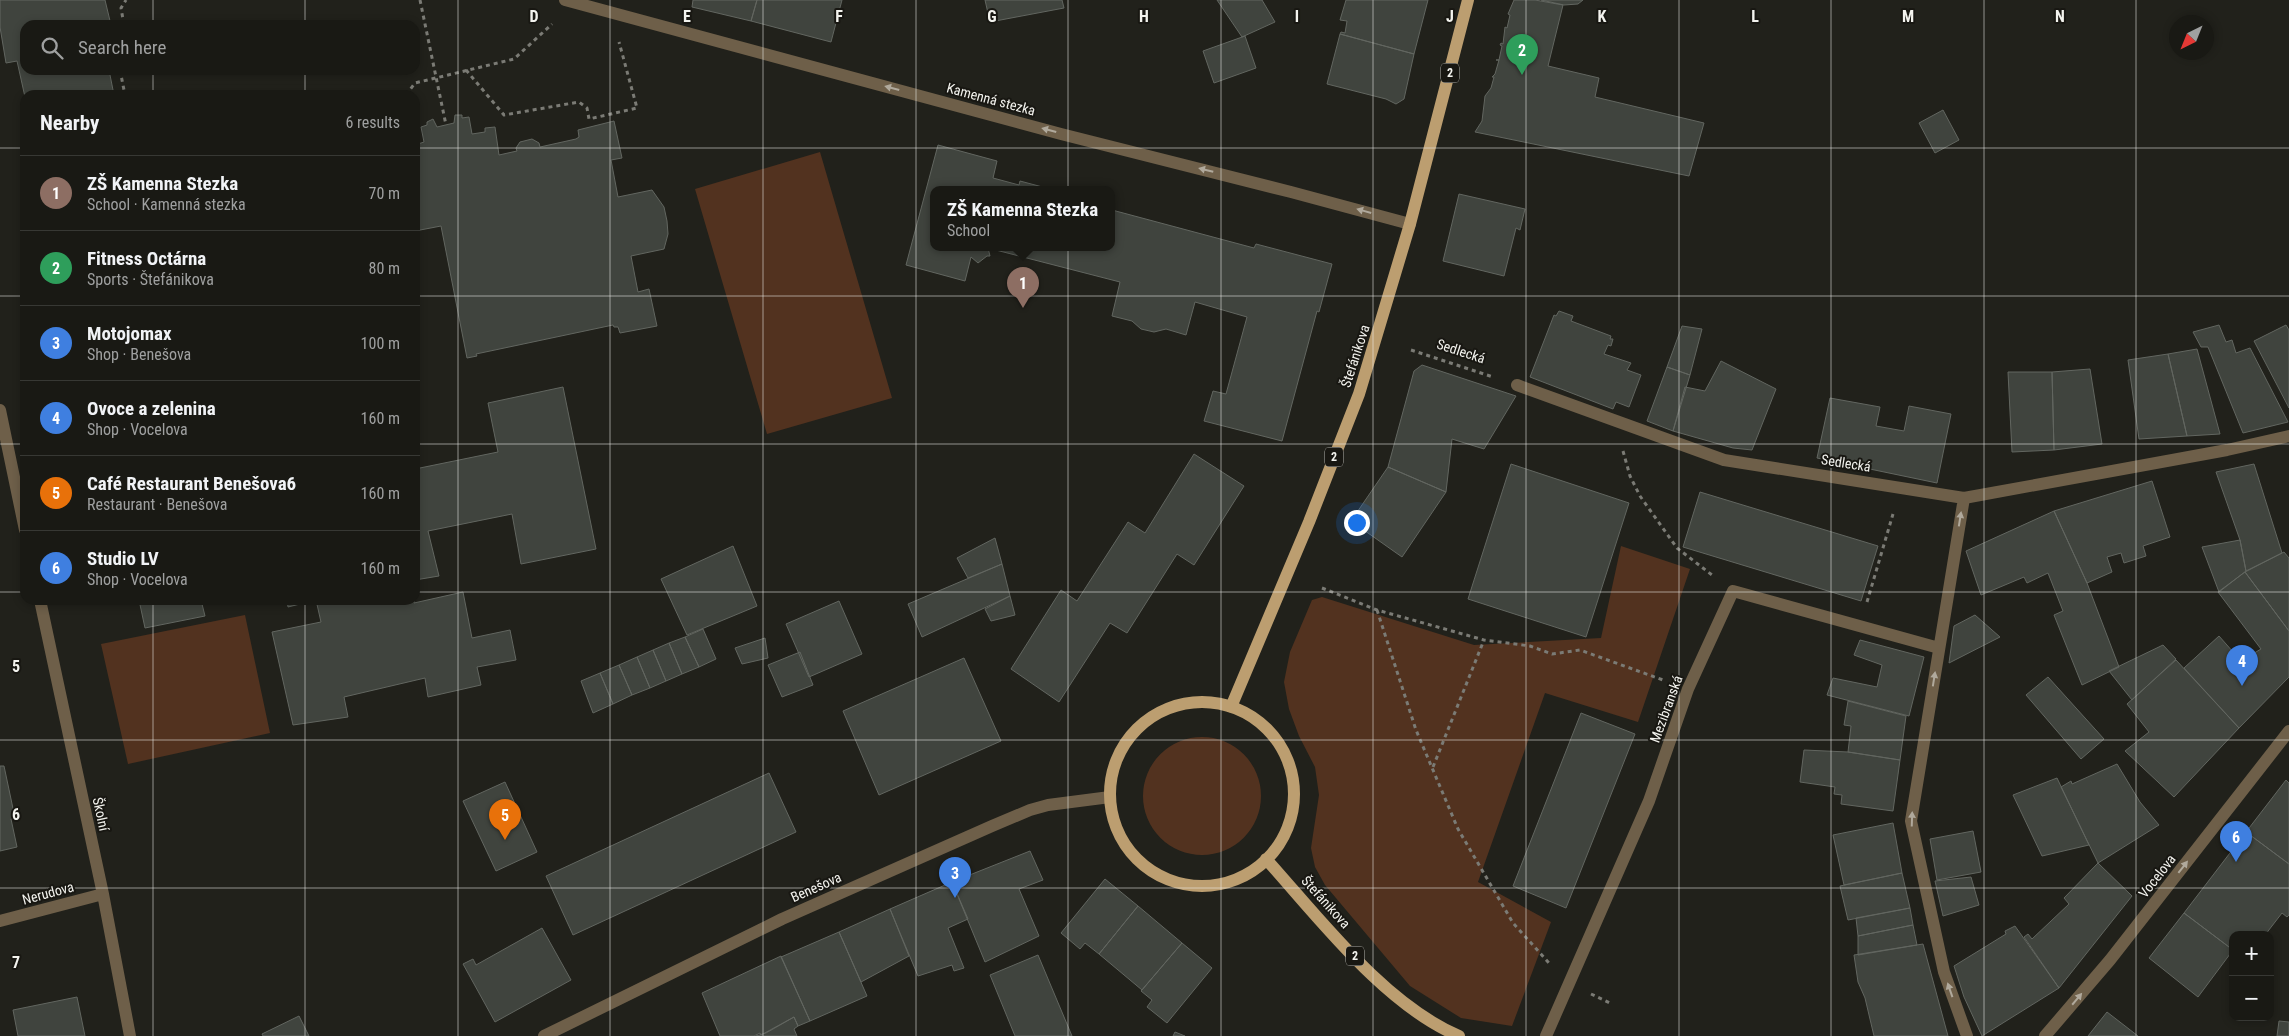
<!DOCTYPE html>
<meta charset="utf-8">
<style>
body{margin:0;font-family:"Roboto Condensed",sans-serif;background:#22221d;color:#f1f3f6}
.controls{position:absolute;right:15px;bottom:15px;display:grid;overflow:hidden;border-radius:10px;box-shadow:0 2px 8px #0003}
.controls button{width:45px;height:45px;display:grid;place-items:center;padding:0;border:0;border-bottom:1px solid #373834;background:#191914;color:#f1f3f6;font:25px sans-serif}
.compass{position:absolute;left:2169px;top:15px;width:45px;height:45px;border-radius:50%;background:#191914;box-shadow:0 2px 8px #0003;rotate:223deg}
.you{position:absolute;left:1356px;top:522px;width:18px;height:18px;margin:-12px;border:4px solid #fff;border-radius:50%;background:#1a73e8;box-shadow:0 0 0 8px #1a73e833}
.badge{display:grid;place-items:center;width:32px;height:32px;border-radius:50%;background:#8c9099;color:#fff;font-size:16px;font-weight:700}
.pin{position:absolute;translate:-50% -41px;filter:drop-shadow(0 1px 2px #0008)}
.pin::after{content:'';position:absolute;top:26px;width:18px;height:15px;background:inherit;clip-path:polygon(0 0,100% 0,50% 100%)}
.popup{position:absolute;left:930px;top:186px;width:185px;height:65px;box-sizing:border-box;display:grid;place-content:center;border-radius:10px;background:#191914;filter:drop-shadow(0 1px 4px #0005);font-size:16px;white-space:nowrap;color:#9fa0a0}
.popup b{font-size:19px;color:#f1f3f6}
.popup::after{content:'';position:absolute;left:50%;top:100%;margin-left:-10px;border:10px solid transparent;border-top-color:#191914}
.list{margin:0;padding:0;list-style:none}
h2{display:flex;justify-content:space-between;align-items:center;height:65px;margin:0;padding:0 20px;font-size:21px}
h2 small{font-size:16px;font-weight:400;color:#9fa0a0}
.list li{display:grid;grid-template-columns:32px 1fr auto;gap:15px;align-items:center;box-sizing:border-box;height:75px;padding:0 20px;border-top:1px solid #373834}
.list b{display:block;font-size:19px;white-space:nowrap}
.list p{margin:0;font-size:16px;white-space:nowrap;color:#9fa0a0}
.list em{font-size:16px;font-style:normal;color:#9fa0a0}
.icon{flex:none;width:28px;height:28px;fill:none;stroke:currentColor;stroke-width:2;stroke-linecap:round;stroke-linejoin:round}
.map{position:relative;flex:none;width:2289px;height:1036px;overflow:hidden}
.search{position:absolute;background:#191914;box-shadow:0 2px 8px #0003;left:20px;top:20px;width:400px;height:55px;display:flex;align-items:center;gap:12px;box-sizing:border-box;padding:0 18px;border-radius:15px;color:#9fa0a0;font-size:19px}
.panel{position:absolute;background:#191914;box-shadow:0 2px 8px #0003;left:20px;top:90px;width:400px;height:515px;border-radius:15px}
.map>svg:first-child{display:block}
</style>
<div class="map">
<svg width="2289" height="1036" viewBox="0 0 2289 1036">
<rect width="100%" height="100%" fill="#21211b"/>
<path fill="#52321f" d="M820 152 892 398 767 434 695 189Z
M1621 546 1690 569 1638 722 1545 693 1478 882 1551 922 1512 1026 1461 1018 1410 986 1325 885 1315 867 1311 848 1319 795 1315 767 1299 736 1289 709 1284 682 1290 652 1312 600 1322 597 1474 645 1601 638Z
M245 615 270 733 128 764 101 644Z
M1143 796a59 59 0 1 1 118 0a59 59 0 1 1-118 0Z"/>
<path fill="#40443e" stroke="#626660" d="M0 0H105L111 25H25V70H109L114 95H25V97L17 61 6 63 0 27Z
M693 0H757L751 21 692 7Z
M757 0H842L831 42 751 21Z
M985 0H1062L1064 8 990 22Z
M1217 0H1262L1275 22 1242 37Z
M1346 0H1428L1414 54 1340 34 1341 32 1345 33 1347 21 1340 20Z
M1514 0H1535L1563 5 1548 66 1599 78 1595 97 1704 123 1689 176 1475 132 1482 121 1485 96 1491 88 1494 77H1492L1495 74 1499 60H1496H1499L1502 46 1500 45 1501 43 1503 44 1505 27 1507 28 1510 15 1508 14Z
M1541 0H1583L1578 4 1564 5Z
M1340 34 1414 54 1404 99 1396 104 1386 99 1327 84Z
M1245 36 1256 68 1214 83 1203 51Z
M1943 110 1959 140 1935 153 1919 123Z
M455 115H462V118L469 117 472 134 485 132V128L495 127 499 155 517 151 516 148 520 142 532 139 539 143 540 147 576 139 579 137 578 130 614 121 622 158 611 160 618 197 652 190 664 207 667 221 668 234 664 249 631 256 638 292 649 289 657 326 620 333 618 327H614L613 325 476 354 477 356 467 358 441 226 415 231V145L424 142 421 127 427 125V122L433 119 437 127 454 123Z
M938 145 997 161 993 178 1019 185 1020 181 1050 189H934V247H1112V210L1254 248 1256 244 1332 264 1319 312 1317 311 1282 441 1204 421 1213 391 1226 394 1247 317 1195 302 1186 335 1166 329 1154 332 1141 329 1132 321 1112 316 1120 282 988 248 990 256H987L978 263 971 257 965 281 906 265Z
M1459 194 1525 209 1520 230 1516 228 1504 276 1443 261Z
M1559 311 1573 316 1571 321 1611 336 1610 339H1613L1611 346 1608 345 1604 354 1631 363 1627 370 1641 375 1629 407 1616 402 1613 409 1530 377 1554 315 1556 316Z
M2219 325 2226 342 2232 340 2236 353 2250 348 2288 422 2243 433 2208 347H2201L2193 332Z
M2286 325 2289 330V408L2254 341Z
M1682 326 1702 329 1690 375 1667 367Z
M2197 349 2220 434 2187 436 2168 354Z
M2168 354 2187 436 2139 439 2128 360Z
M1721 361 1776 389 1752 450 1733 448 1673 431 1685 387 1705 391Z
M1422 365 1516 396 1484 449 1452 439 1446 492 1388 467 1414 371Z
M1667 367 1690 375 1673 431 1647 421Z
M2090 369 2102 444 2054 450 2052 372Z
M2008 372H2052L2054 450 2012 452Z
M563 387 596 549 521 564 512 514 428 531 439 576 415 580V466V469L498 452 488 403Z
M1830 398 1880 407 1876 426 1904 431 1909 406 1951 414 1937 483 1817 458Z
M1194 454 1244 486 1194 565 1177 554 1127 633 1110 623 1059 702 1011 669 1061 590 1077 601 1128 522 1145 533Z
M1511 464 1629 503 1586 637 1468 599Z
M2254 464 2282 553 2246 571 2240 540 2216 472Z
M1388 467 1446 492 1402 557 1351 521Z
M2152 481 2170 537 2143 546 2146 556 2124 563 2121 553 2107 557 2112 572 2087 583 2054 511Z
M1700 492 1878 546 1861 601 1683 547Z
M2054 511 2087 583 2119 667 2082 685 2054 615 2063 611 2048 573 2027 583 2024 577 1981 595 1966 551Z
M995 538 1002 564 968 578 957 558Z
M2240 540 2246 571 2219 592 2202 547Z
M733 546 757 606 687 635 661 579Z
M2284 552 2289 558V631L2245 572Z
M1002 564 1010 596 922 637 908 604Z
M2245 572 2289 631V677L2239 728 2184 668 2219 636 2241 661 2261 649 2218 592Z
M463 592 472 638 510 630 516 660 477 667 481 685 428 697 425 678 344 697 348 717 293 725 272 632 321 622 316 600 288 607 287 600H414V603Z
M1010 596 1015 615 991 621 985 609Z
M139 600H201L205 616 145 628Z
M839 601 862 654 809 677 786 624Z
M1975 615 2000 637 1949 663 1954 626Z
M703 629 716 659 699 667 685 637Z
M685 637 699 667 682 674 669 643Z
M765 638 768 658 742 664 735 648Z
M1860 640 1924 657 1909 716 1827 695 1833 678 1877 687 1882 665 1854 655Z
M669 643 682 674 666 681 653 650Z
M2163 645 2176 659 2132 700 2109 671Z
M653 650 666 681 650 688 637 657Z
M800 652 813 685 782 697 768 665Z
M637 657 650 688 632 695 619 665Z
M964 658 1001 741 879 795 843 711Z
M2176 660 2239 728 2174 797 2125 751 2149 732 2127 704Z
M619 665 632 695 613 704 600 673Z
M600 673 613 704 593 713 581 681Z
M2048 677 2104 739 2081 759 2026 695Z
M1848 701 1906 716 1900 760 1848 752 1851 726 1844 725Z
M1581 713 1635 734 1566 908 1513 886Z
M1804 750 1848 752 1900 760 1893 811 1841 804 1842 795 1834 794 1835 787 1800 782Z
M2117 764 2140 802 2159 825 2098 863 2061 787 2071 781 2072 784Z
M0 766H4L15 818 11 819 17 847 0 851Z
M769 773 796 832 573 935 546 876Z
M2057 778 2089 845 2042 856 2013 795Z
M2286 780 2289 783V864L2246 832Z
M505 782 537 852 496 871 463 801Z
M1893 823 1902 873 1844 885 1833 835Z
M1973 831 1981 872 1937 880 1930 839Z
M2246 832 2289 864V915L2287 917 2282 913 2265 935H2233V950L2184 913Z
M1030 851 1043 880 1019 889 1039 936 985 962 952 882Z
M2098 863 2132 896 2059 988 2024 937 2028 934 2032 939 2069 904 2064 898Z
M1902 873 1910 908 1848 920 1840 886Z
M1971 877 1979 905 1943 916 1935 881Z
M1105 879 1138 906 1099 954 1085 943 1080 949 1061 933Z
M952 882 968 919 948 928 964 968 954 971 952 965 918 976 890 909Z
M1138 906 1182 943 1142 990 1099 954Z
M1910 908 1913 925 1858 936 1856 918Z
M890 909 909 956 861 982 839 932Z
M2184 913 2233 950 2198 997 2149 958Z
M1913 925 1917 945 1858 955V936Z
M2015 926 2059 988 1982 1036 1964 997 1954 966 2006 934 2005 931Z
M542 928 571 980 495 1022 463 964 473 959 476 965Z
M839 932 867 996 810 1021 781 957Z
M1182 943 1212 968 1167 1023 1147 1007 1152 1000 1141 991Z
M1923 944 1948 1036H1874L1865 998 1858 982 1854 955Z
M1038 955 1072 1036H1015L990 975Z
M781 956 810 1021 798 1026 794 1017 761 1035 760 1033 754 1036H720L702 993Z
M77 997 85 1036H18L13 1010Z
M2107 1012 2138 1036H2088Z
M299 1016 309 1036H263L262 1034Z
M794 1017 798 1026 794 1029 797 1036H756L766 1033Z
M2279 1021 2289 1022V1036H2277Z
M1175 1032 1185 1036H1173Z"/>
<g fill="none" stroke-linecap="round" stroke-linejoin="round">
<path stroke="#7b7b75" stroke-width="3" stroke-dasharray="4 4" stroke-linecap="butt" d="M420 0 446 125
M124 25 121 8 126 0
M120 70 125 95
M466 70 504 115 579 102 587 108 589 119 637 108 619 42
M406 95 415 83 514 59 552 24
M1411 350 1493 377
M1623 451 1630 476 1640 496 1677 548 1712 575
M1322 588 1377 610 1484 640 1530 646 1552 654 1580 650 1663 680
M1867 602 1893 514
M1377 610 1416 730 1458 829 1513 923 1549 963
M1433 767 1484 640
M1591 994 1610 1003"/>
<path stroke="#6e5f49" stroke-width="12" d="M565 0 1061 134 1291 192 1410 224
M1517 385 1724 460 1964 498 2227 450 2289 436
M0 410 25 530
M1964 498 1911 821 1944 972 1967 1036
M40 600 103 894 130 1036
M0 921 103 894
M544 1036 782 919 992 826 1030 810 1048 805 1110 797
M1546 1036 1649 801 1688 689 1733 591 1939 648
M2045 1036 2110 960 2289 731"/>
<path stroke="#bc9e70" stroke-width="12" d="M1110 794a92 92 0 1 1 184 0a92 92 0 1 1-184 0Z
M1231 707 1309 522 1359 394 1410 224 1468 0
M1266 859C1320 919 1385 1005 1459 1036"/>
</g>
<defs><path id="oneway-solid" d="M-6-.8H1V-3.2L6.5 0L1 3.2V.8H-6Z" transform="scale(1.25)"/></defs>
<g fill="#b0a99c">
<use href="#oneway-solid" transform="translate(892 88) rotate(-165)"/>
<use href="#oneway-solid" transform="translate(1049 130) rotate(-165)"/>
<use href="#oneway-solid" transform="translate(1206 170) rotate(-166)"/>
<use href="#oneway-solid" transform="translate(1364 211) rotate(-164)"/>
<use href="#oneway-solid" transform="translate(1960 519) rotate(-81)"/>
<use href="#oneway-solid" transform="translate(1934 679) rotate(-81)"/>
<use href="#oneway-solid" transform="translate(1912 819) rotate(-88)"/>
<use href="#oneway-solid" transform="translate(2183 867) rotate(-52)"/>
<use href="#oneway-solid" transform="translate(1950 990) rotate(-109)"/>
<use href="#oneway-solid" transform="translate(2077 999) rotate(-50)"/>
</g>
<path fill="none" stroke="#f3f3ee" stroke-width="1" stroke-opacity="0.55" d="M153 0V25M305 0V25M458 0V1036M610 0V1036M763 0V1036M916 0V1036M1068 0V1036M1221 0V1036M1373 0V1036M1526 0V1036M1679 0V1036M1831 0V1036M1984 0V1036M2136 0V1036M153 70V95M305 70V95M0 148H25M415 148H2289M0 296H25M415 296H2289M0 444H25M415 444H2289M0 592H25M415 592H2289M153 600V1036M305 600V1036M0 740H2289M0 888H2289"/>
<g text-anchor="middle" stroke-width="4" stroke-linejoin="round" paint-order="stroke">
<g fill="#181712" stroke="#b1b1ac" stroke-width="1">
<rect x="1441" y="63.5" width="18" height="19" rx="4"/>
<rect x="1325" y="447.5" width="18" height="19" rx="4"/>
<rect x="1346" y="946.5" width="18" height="19" rx="4"/>
</g>
<g font-size="12" font-weight="bold" fill="#f3f3ee">
<text x="1450" y="77">2</text>
<text x="1334" y="461">2</text>
<text x="1355" y="960">2</text>
</g>
<g font-size="14" fill="#f3f3ee" stroke="#181712">
<text transform="translate(991 99) rotate(15)" y="5">Kamenná stezka</text>
<text transform="translate(1461 351) rotate(18)" y="5">Sedlecká</text>
<text transform="translate(1355 356) rotate(-72)" y="5">Štefánikova</text>
<text transform="translate(1846 463) rotate(9)" y="5">Sedlecká</text>
<text transform="translate(1666 709) rotate(-70)" y="5">Mezibranská</text>
<text transform="translate(101 814) rotate(78)" y="5">Školní</text>
<text transform="translate(2157 876) rotate(-52)" y="5">Vocelova</text>
<text transform="translate(816 887) rotate(-24)" y="5">Benešova</text>
<text transform="translate(48 893) rotate(-15)" y="5">Nerudova</text>
<text transform="translate(1326 902) rotate(48)" y="5">Štefánikova</text>
</g>
</g>
<g font-size="16" text-anchor="middle" font-weight="bold" fill="#f3f3ee" stroke="#181712" stroke-width="4" stroke-linejoin="round" paint-order="stroke">
<text x="534" y="22">D</text>
<text x="687" y="22">E</text>
<text x="839" y="22">F</text>
<text x="992" y="22">G</text>
<text x="1144" y="22">H</text>
<text x="1297" y="22">I</text>
<text x="1450" y="22">J</text>
<text x="1602" y="22">K</text>
<text x="1755" y="22">L</text>
<text x="1908" y="22">M</text>
<text x="2060" y="22">N</text>
<text x="16" y="672">5</text>
<text x="16" y="820">6</text>
<text x="16" y="968">7</text>
</g>
</svg>
<div class="controls">
<button>+</button>
<button>−</button>
</div>
<svg class="compass" viewBox="-18 -18 36 36"><path d="M0-13l5 13h-10z" fill="#e53935"/><path d="M0 13l5-13h-10z" fill="#9fa0a0"/></svg>
<div class="you"></div>
<div class="pin badge" style="left:1023px;top:308px;background:#8d6e63">1</div>
<div class="popup"><b>ZŠ Kamenna Stezka</b>School</div>
<div class="pin badge" style="left:1522px;top:75px;background:#2e9e5b">2</div>
<div class="pin badge" style="left:955px;top:898px;background:#3f7fe0">3</div>
<div class="pin badge" style="left:2242px;top:686px;background:#3f7fe0">4</div>
<div class="pin badge" style="left:505px;top:840px;background:#e8710a">5</div>
<div class="pin badge" style="left:2236px;top:862px;background:#3f7fe0">6</div>
<div class="search"><svg class="icon" aria-label="search" viewBox="0 0 24 24"><circle cx="10" cy="10" r="6"/><path d="M15 15l6 6"/></svg>Search here</div>
<section class="panel">
<h2>Nearby<small>6 results</small></h2>
<ul class="list">
<li><span class="badge" style="background:#8d6e63">1</span><div><b>ZŠ Kamenna Stezka</b><p>School · Kamenná stezka</p></div><em>70 m</em></li>
<li><span class="badge" style="background:#2e9e5b">2</span><div><b>Fitness Octárna</b><p>Sports · Štefánikova</p></div><em>80 m</em></li>
<li><span class="badge" style="background:#3f7fe0">3</span><div><b>Motojomax</b><p>Shop · Benešova</p></div><em>100 m</em></li>
<li><span class="badge" style="background:#3f7fe0">4</span><div><b>Ovoce a zelenina</b><p>Shop · Vocelova</p></div><em>160 m</em></li>
<li><span class="badge" style="background:#e8710a">5</span><div><b>Café Restaurant Benešova6</b><p>Restaurant · Benešova</p></div><em>160 m</em></li>
<li><span class="badge" style="background:#3f7fe0">6</span><div><b>Studio LV</b><p>Shop · Vocelova</p></div><em>160 m</em></li>
</ul>
</section>
</div>
